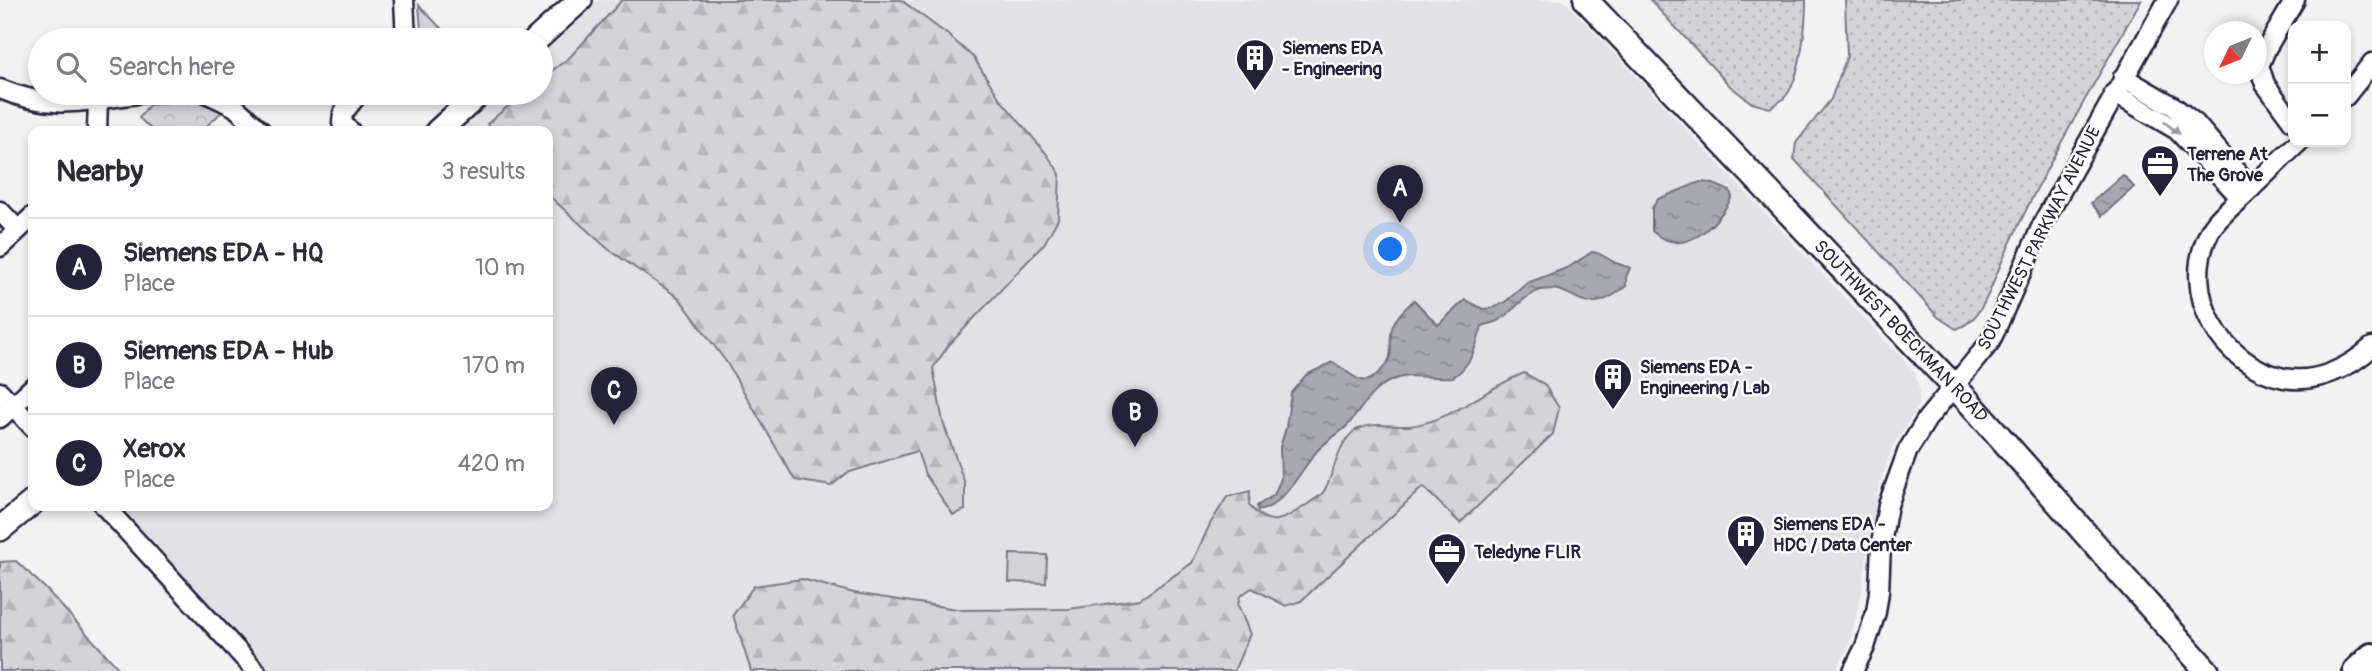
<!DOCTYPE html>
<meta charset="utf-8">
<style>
body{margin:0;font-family:Pangolin,sans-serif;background:#f2f2f3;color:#2b2b33}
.controls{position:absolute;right:21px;top:21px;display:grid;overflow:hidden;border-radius:14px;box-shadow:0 4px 10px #0003}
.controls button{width:63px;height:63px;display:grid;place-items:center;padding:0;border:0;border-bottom:2px solid #e1e1e2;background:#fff;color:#2b2b33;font:35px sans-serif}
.compass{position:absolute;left:2204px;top:21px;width:63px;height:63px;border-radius:50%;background:#fff;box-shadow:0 4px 10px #0003;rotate:227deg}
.you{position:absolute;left:1391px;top:250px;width:24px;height:24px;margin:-18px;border:5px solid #fff;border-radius:50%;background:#1a73e8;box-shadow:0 0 0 10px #1a73e833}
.badge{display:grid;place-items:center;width:46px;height:46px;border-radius:50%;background:#22223b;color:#fff;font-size:23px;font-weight:700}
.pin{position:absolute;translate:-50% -58px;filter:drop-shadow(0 2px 4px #0008)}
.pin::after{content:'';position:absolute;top:37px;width:24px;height:21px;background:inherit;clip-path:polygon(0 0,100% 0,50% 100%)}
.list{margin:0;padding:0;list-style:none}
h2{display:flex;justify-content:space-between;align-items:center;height:91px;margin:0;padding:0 28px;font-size:30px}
h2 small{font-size:23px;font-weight:400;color:#7c7c81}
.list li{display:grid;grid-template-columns:46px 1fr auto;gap:21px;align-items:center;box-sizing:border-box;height:98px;padding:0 28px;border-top:2px solid #e1e1e2}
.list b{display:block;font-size:26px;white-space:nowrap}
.list p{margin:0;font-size:23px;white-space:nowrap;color:#7c7c81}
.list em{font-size:23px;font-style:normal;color:#7c7c81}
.icon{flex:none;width:38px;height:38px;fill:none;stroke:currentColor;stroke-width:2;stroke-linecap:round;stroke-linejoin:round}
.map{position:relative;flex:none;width:2372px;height:671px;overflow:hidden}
.search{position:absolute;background:#fff;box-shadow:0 4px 10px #0003;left:28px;top:28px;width:525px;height:77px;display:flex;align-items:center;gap:18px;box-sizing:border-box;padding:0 24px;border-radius:38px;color:#7c7c81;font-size:26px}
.panel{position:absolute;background:#fff;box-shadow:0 4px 10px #0003;left:28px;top:126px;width:525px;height:385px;border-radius:14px}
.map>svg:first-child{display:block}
</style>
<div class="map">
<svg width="2372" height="671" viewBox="0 0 2372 671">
<defs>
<pattern id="grass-dots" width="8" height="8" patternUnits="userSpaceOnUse" patternTransform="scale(1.75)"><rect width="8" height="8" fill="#d3d3d8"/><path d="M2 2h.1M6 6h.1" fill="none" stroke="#b5b5ba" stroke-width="1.8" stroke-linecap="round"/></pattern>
<pattern id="forest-firs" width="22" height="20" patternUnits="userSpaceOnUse" patternTransform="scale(1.75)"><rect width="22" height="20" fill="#d3d3d8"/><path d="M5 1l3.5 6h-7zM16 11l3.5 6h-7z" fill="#b5b5ba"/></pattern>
<pattern id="park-crowns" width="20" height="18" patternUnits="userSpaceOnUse" patternTransform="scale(1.75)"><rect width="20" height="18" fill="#d3d3d8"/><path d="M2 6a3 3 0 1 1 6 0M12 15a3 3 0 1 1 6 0" fill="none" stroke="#b5b5ba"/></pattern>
<pattern id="water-ripples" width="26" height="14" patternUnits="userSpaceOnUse" patternTransform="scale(1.75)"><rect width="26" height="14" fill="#a8a8b2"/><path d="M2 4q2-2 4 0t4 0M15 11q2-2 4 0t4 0" fill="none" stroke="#888892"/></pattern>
</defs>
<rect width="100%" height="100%" fill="#f2f2f3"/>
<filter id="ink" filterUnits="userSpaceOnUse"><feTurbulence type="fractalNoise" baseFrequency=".0143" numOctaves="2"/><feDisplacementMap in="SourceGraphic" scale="14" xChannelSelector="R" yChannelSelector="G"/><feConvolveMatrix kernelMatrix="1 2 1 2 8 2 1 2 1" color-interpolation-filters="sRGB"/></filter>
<g filter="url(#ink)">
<path fill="#e2e2e6" d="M599 0H1564L1914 371 1919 387V405L1892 448 1880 483 1870 533 1862 591 1849 646 1835 671H267L112 506H548V131H460L501 93H541V55Z"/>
<path fill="url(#grass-dots)" stroke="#7a7a8a" stroke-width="2" d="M1650 0H1806C1806 24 1801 81 1784 98 1780 102 1774 105 1770 108L1752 103 1730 86Z
M1845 0H2141C2093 87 2040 174 2000 266 1990 289 1982 321 1956 329L1938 317 1794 159 1796 143 1831 99 1847 56Z"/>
<path fill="url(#forest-firs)" stroke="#7a7a8a" stroke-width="2" d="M622 0H901L948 35 974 58 1000 99 1046 153 1060 174 1058 219 1044 244 949 345 933 368 943 422 965 484V510L953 515 925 474 917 451 847 473 831 486 795 480 727 363 679 298 608 249 548 195V131H491L487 124 524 93H541V79L570 57Z
M1524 373 1544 384 1559 408 1553 434 1460 523 1423 487 1301 601 1286 606 1252 588 1240 596 1238 605 1250 634 1234 671H751L733 615 754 586 802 579 854 593 963 610 1069 609 1140 599 1192 563 1210 524 1227 497 1250 491 1249 505C1270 531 1284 519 1308 504 1313 500 1321 496 1324 491 1335 473 1337 442 1356 430 1373 421 1391 427 1409 426 1453 421 1484 389 1524 373Z
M16 561 45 588 121 671H0V562Z"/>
<path fill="url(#park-crowns)" stroke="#7a7a8a" stroke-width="2" d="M419 5 452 40H422Z
M189 100 224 110 201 131H153L139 118 149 105Z"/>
<path fill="#d3d3d8" stroke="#7a7a8a" stroke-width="2" d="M1010 554 1047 555 1046 583 1009 582Z"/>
<path fill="url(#water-ripples)" stroke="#727282" stroke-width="2" d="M2123 175 2134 187 2102 216 2091 203Z
M1700 182 1711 183 1730 191 1732 197C1716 226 1684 260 1652 231V208L1658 199Z
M1592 252C1603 253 1608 261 1619 264 1623 266 1627 266 1630 268L1626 277V286C1579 324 1579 283 1541 290 1524 294 1513 313 1497 321 1493 323 1487 324 1482 326 1476 346 1472 365 1453 377 1435 379 1412 373 1395 379 1371 387 1362 410 1346 427 1337 435 1325 442 1317 451 1301 469 1285 506 1258 511L1257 506 1274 495 1281 479 1280 447 1286 428 1291 393 1306 375 1333 362C1342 367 1351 377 1361 380 1367 382 1372 379 1376 375 1401 354 1385 347 1393 325 1397 315 1406 308 1414 300L1438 325 1465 300 1483 309 1493 308 1505 302 1527 283 1569 267Z"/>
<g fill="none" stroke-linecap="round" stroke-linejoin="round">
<defs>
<path id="minor" d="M404 0 406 40
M2123 77 2173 106 2195 123 2251 189
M0 89C56 112 88 100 144 93
M206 93 235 107 261 131
M2114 93 2177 130 2241 198
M2346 96 2372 63
M2293 122 2265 84 2259 66 2266 49 2295 0
M97 131 98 101
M350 131 342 123 343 113 359 93
M2299 142C2281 159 2263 177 2245 194 2233 206 2216 218 2209 233 2179 293 2221 365 2284 378 2316 384 2349 368 2372 347
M0 211 18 230
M0 247 33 216
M0 392 33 427
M0 418 33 387
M104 506 256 671
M1853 671 1865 647 1876 612 1879 592 1881 544 1888 505 1908 450 1927 419 1990 342 2044 221 2168 0"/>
<g id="major">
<path id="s1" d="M1586 0 1969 402 2207 671"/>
<path d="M536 40 580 0"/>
<path d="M438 131 480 93"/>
<path d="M0 529 33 502"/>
</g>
<path id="highway" d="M2357 671 2372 657"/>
</defs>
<use href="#minor" stroke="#22223b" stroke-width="23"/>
<use href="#major" stroke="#22223b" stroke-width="28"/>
<use href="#highway" stroke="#22223b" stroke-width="32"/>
<use href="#minor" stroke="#fff" stroke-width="18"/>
<use href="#major" stroke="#fff" stroke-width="23"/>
<use href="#highway" stroke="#fff" stroke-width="26"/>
</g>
<defs><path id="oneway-solid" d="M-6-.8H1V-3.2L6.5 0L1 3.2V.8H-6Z" transform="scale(1.75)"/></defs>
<use fill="#9c9ca7" href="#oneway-solid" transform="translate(2172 128) rotate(37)"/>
</g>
<defs>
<symbol id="building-pin" viewBox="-11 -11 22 30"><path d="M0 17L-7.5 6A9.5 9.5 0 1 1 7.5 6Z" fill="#22223b" stroke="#fff"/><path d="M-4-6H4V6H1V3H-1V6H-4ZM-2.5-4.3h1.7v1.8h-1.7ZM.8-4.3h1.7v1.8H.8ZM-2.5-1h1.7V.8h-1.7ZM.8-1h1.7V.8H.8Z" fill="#fff"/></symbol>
<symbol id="office-pin" viewBox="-11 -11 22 30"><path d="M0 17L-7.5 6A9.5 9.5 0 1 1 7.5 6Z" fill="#22223b" stroke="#fff"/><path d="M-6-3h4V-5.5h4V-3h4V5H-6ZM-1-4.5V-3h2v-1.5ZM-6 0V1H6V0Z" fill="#fff"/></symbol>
</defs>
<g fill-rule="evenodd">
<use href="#building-pin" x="1233" y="36" width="44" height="60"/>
<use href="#office-pin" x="2138" y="142" width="44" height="60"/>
<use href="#building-pin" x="1591" y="355" width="44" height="60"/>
<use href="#building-pin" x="1724" y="512" width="44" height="60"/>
<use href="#office-pin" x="1425" y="530" width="44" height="60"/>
</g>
<g text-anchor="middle" stroke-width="5" stroke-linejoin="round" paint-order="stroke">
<g font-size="18" font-weight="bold" fill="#22223b" stroke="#fff" text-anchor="start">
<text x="1282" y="54">Siemens EDA<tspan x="1282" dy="21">- Engineering</tspan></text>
<text x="2187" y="160">Terrene At<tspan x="2187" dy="21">The Grove</tspan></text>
<text x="1640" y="373">Siemens EDA -<tspan x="1640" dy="21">Engineering / Lab</tspan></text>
<text x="1773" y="530">Siemens EDA -<tspan x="1773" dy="21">HDC / Data Center</tspan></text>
<text x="1474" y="558">Teledyne FLIR</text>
</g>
<g font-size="18" fill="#22223b" stroke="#fff">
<text transform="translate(2039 238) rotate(-63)" y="6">SOUTHWEST PARKWAY AVENUE</text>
<text dy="6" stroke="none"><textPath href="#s1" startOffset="457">SOUTHWEST BOECKMAN ROAD</textPath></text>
</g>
</g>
</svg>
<div class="controls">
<button>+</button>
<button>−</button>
</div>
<svg class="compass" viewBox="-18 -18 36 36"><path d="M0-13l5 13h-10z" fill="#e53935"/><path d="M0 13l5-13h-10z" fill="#7c7c81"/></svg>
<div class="you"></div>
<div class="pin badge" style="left:1400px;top:223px">A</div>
<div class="pin badge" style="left:1135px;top:447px">B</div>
<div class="pin badge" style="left:614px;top:425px">C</div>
<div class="search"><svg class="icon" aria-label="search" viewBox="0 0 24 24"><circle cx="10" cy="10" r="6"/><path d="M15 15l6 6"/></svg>Search here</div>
<section class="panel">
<h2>Nearby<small>3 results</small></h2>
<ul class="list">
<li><span class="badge">A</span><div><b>Siemens EDA - HQ</b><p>Place</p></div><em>10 m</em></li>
<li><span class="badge">B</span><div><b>Siemens EDA - Hub</b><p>Place</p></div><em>170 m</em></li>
<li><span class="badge">C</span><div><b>Xerox</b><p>Place</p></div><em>420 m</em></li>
</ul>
</section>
</div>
